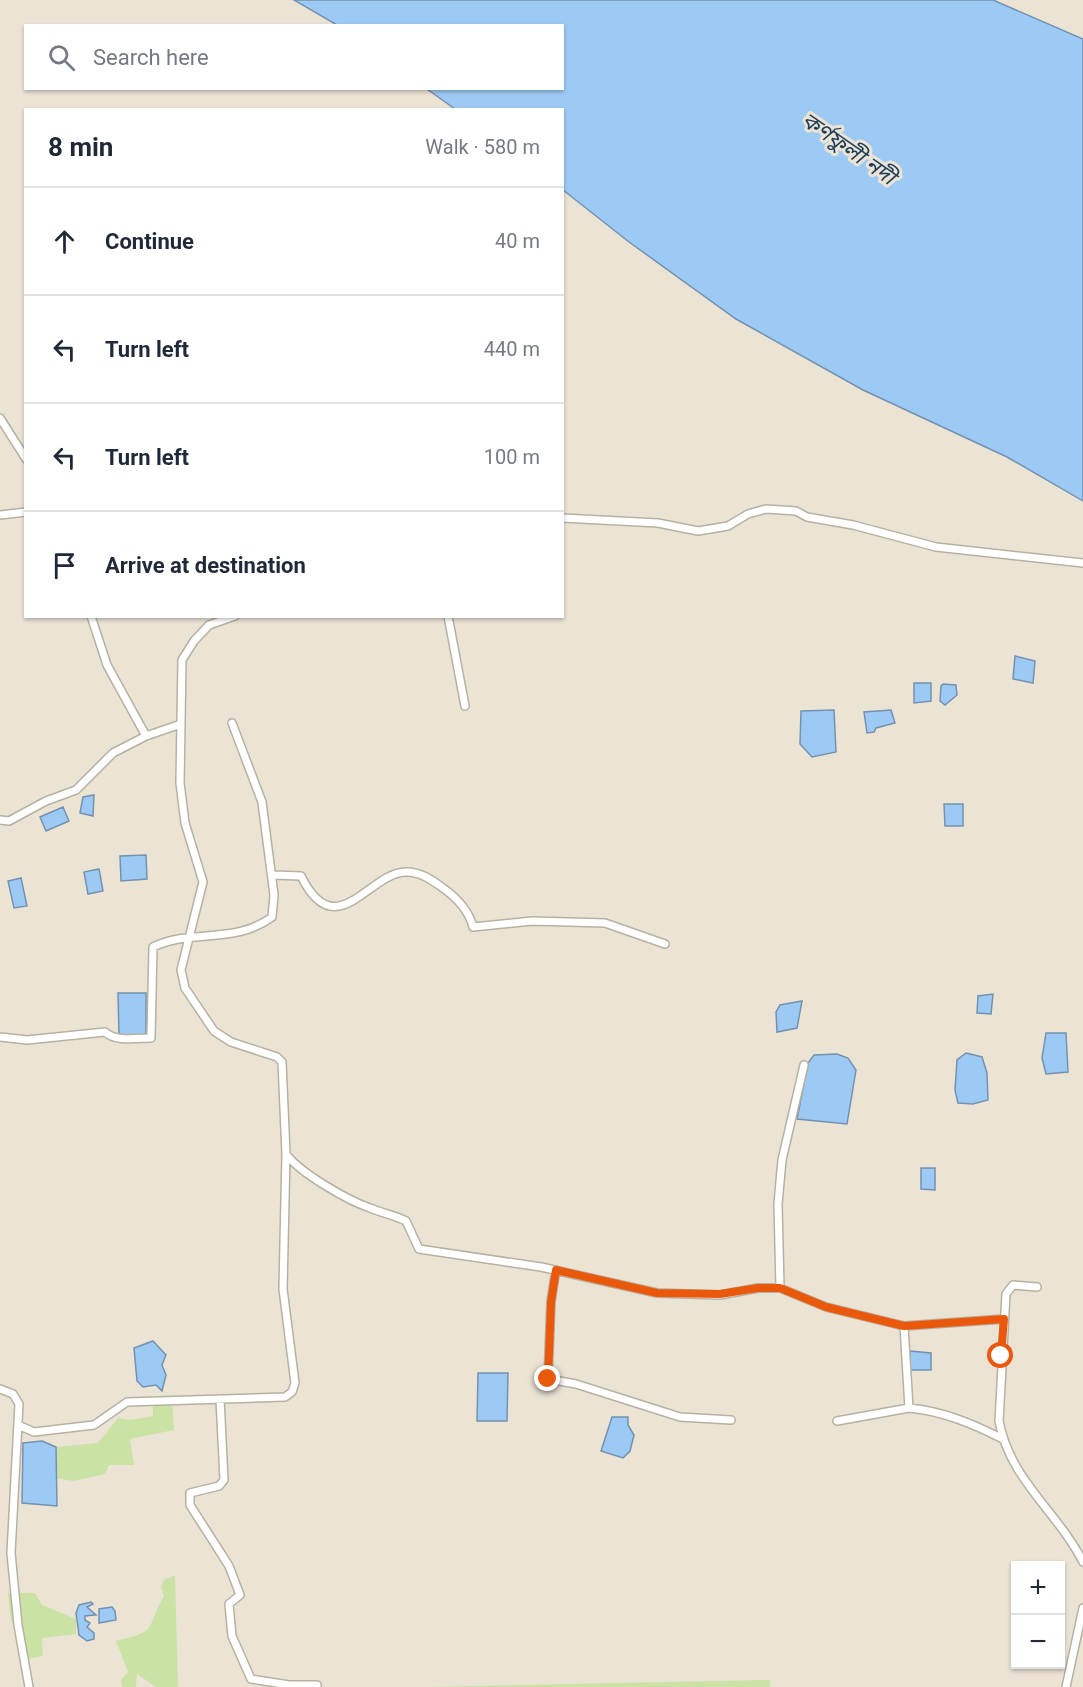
<!DOCTYPE html>
<meta charset="utf-8">
<style>
body{margin:0;font-family:Roboto,"Noto Sans Bengali",sans-serif;background:#f2f2f3;color:#1f2937}
.controls{position:absolute;right:18px;bottom:18px;display:grid;overflow:hidden;border-radius:0px;box-shadow:0 2px 4px #0004}
.controls button{width:54px;height:54px;display:grid;place-items:center;padding:0;border:0;border-bottom:2px solid #e0e1e3;background:#fff;color:#1f2937;font:30px sans-serif}
.stop{position:absolute;width:18px;height:18px;margin:-14px;border:4px solid #ea580c;border-radius:50%;background:#fff}
.stop.end{background:#ea580c;border-color:#fff;box-shadow:0 2px 6px #0008}
.list{margin:0;padding:0;list-style:none}
h2{display:flex;justify-content:space-between;align-items:center;height:78px;margin:0;padding:0 24px;font-size:26px}
h2 small{font-size:20px;font-weight:400;color:#747a83}
.list li{display:grid;grid-template-columns:39px 1fr auto;gap:18px;align-items:center;box-sizing:border-box;height:108px;padding:0 24px;border-top:2px solid #e0e1e3}
.list b{display:block;font-size:22px;white-space:nowrap}
.list em{font-size:20px;font-style:normal;color:#747a83}
.icon{flex:none;width:33px;height:33px;fill:none;stroke:currentColor;stroke-width:2;stroke-linecap:round;stroke-linejoin:round}
.map{position:relative;flex:none;width:1083px;height:1687px;overflow:hidden}
.search{position:absolute;background:#fff;box-shadow:0 2px 4px #0004;left:24px;top:24px;width:540px;height:66px;display:flex;align-items:center;gap:15px;box-sizing:border-box;padding:0 21px;border-radius:0px;color:#747a83;font-size:22px}
.panel{position:absolute;background:#fff;box-shadow:0 2px 4px #0004;left:24px;top:108px;width:540px;height:510px;border-radius:0px}
.map>svg:first-child{display:block}
</style>
<div class="map">
<svg width="1083" height="1687" viewBox="0 0 1083 1687">
<rect width="100%" height="100%" fill="#ebe4d5"/>
<path fill="#cae2a3" d="M153 1400H172L174 1430 130 1439 134 1465H109L105 1474 73 1481 56 1478V1447L98 1443 118 1418 131 1420 153 1416Z
M175 1575 178 1687H156L137 1674 136 1687H122L121 1680 128 1672 116 1641C161 1630 144 1630 164 1596L161 1587 164 1580Z
M8 1593H35L42 1605 76 1619V1634L42 1638 43 1656 28 1659 11 1620Z
M770 1680V1687H426Z"/>
<path fill="#9dcaf5" stroke="#7492af" stroke-width="1.5" d="M294 0H993L1083 39V501L1007 457 863 390 736 319 629 242 563 190 562 110 455 109 427 89 562 88V26L337 25Z
M1015 656 1035 661 1033 683 1013 679Z
M914 683H931V701L914 703Z
M943 684 956 685 957 695 945 705 940 701 941 686Z
M834 710 836 752 812 757 800 744 801 711Z
M891 710 895 723 876 728 874 732 867 733 864 712Z
M94 795 93 816 80 813 83 797Z
M944 804H963V826H945Z
M63 807 69 821 46 831 40 817Z
M146 855 147 879 121 881 120 856Z
M99 869 103 891 88 894 84 872Z
M21 878 27 906 14 908 8 881Z
M118 993H146V1035H119Z
M993 994 991 1014 977 1013 978 996Z
M802 1001 797 1028 777 1032 776 1012 780 1005Z
M1046 1033H1066L1068 1072 1046 1074 1042 1058Z
M966 1053 982 1057 987 1073 988 1100 973 1104 958 1103 955 1090 957 1060Z
M837 1054 848 1058 856 1070 847 1124 797 1119 808 1063 814 1055Z
M921 1168H935V1190L921 1189Z
M153 1341 166 1355 162 1365 166 1375 162 1391 156 1385 143 1387 137 1381 134 1348Z
M910 1351 931 1353V1370H909Z
M478 1373H508L507 1421H477Z
M612 1417H628V1425L634 1435 630 1451 623 1458 601 1451Z
M42 1441 56 1447 57 1506 22 1503 23 1443Z
M91 1602 93 1604 87 1607 96 1615 85 1616V1620L90 1623 87 1627 94 1633V1639L87 1641 79 1635 76 1613 79 1605Z
M112 1607 115 1611 116 1620 99 1623V1609Z"/>
<g fill="none" stroke-linecap="round" stroke-linejoin="round">
<defs>
<path id="street" d="M0 418 26 459
M0 515 26 512
M562 518 658 523 698 531 728 526 748 514 766 509 796 511 807 517 853 525 936 547 1083 563
M91 616 107 665 146 736
M448 616 465 706
M0 820 9 821 46 801 76 790 113 753 146 736 181 724
M273 875 301 876C336 947 369 872 406 872 421 872 432 880 443 888 457 898 469 911 473 927L532 921 605 923 665 944
M0 1037 27 1040 105 1032C115 1042 137 1038 151 1038L153 947C193 928 234 945 272 917L274 895 262 802 232 723
M804 1065 782 1160 778 1204 780 1288 826 1307 904 1326 1004 1319
M286 1154C300 1173 347 1200 370 1208 382 1213 394 1215 406 1221L419 1249 541 1267 657 1293 720 1295 758 1288H780
M556 1270 551 1301 548 1379 576 1384 680 1417 731 1420
M1037 1287 1013 1285 1006 1294 999 1421C1010 1480 1057 1511 1083 1562
M904 1326 909 1408C943 1411 973 1424 1003 1439
M0 1389 13 1394 19 1404 11 1553 18 1625 29 1687
M220 1399 224 1480 219 1486 190 1493V1505L229 1566 240 1595 229 1604 232 1636 251 1679 289 1685H317
M837 1421 909 1408
M18 1425 34 1432 94 1425 127 1402 285 1397 292 1392 295 1383 283 1289 286 1154 282 1062 277 1057 231 1042 214 1031 185 988 181 970 203 882 185 823 180 783 182 660 194 641 209 625 235 616
M1066 1687 1083 1608"/>
</defs>
<use href="#street" stroke="#b7b1a2" stroke-width="10"/>
<use href="#street" stroke="#fff" stroke-width="7"/>
</g>
<g fill="none" stroke-linecap="round" stroke-linejoin="round">
<path stroke="#ea580c" stroke-width="8" d="M548 1379 551 1302 556 1270 657 1293 720 1294 758 1288H780L826 1307 904 1326 1004 1319 1001 1356"/>
</g>
<g text-anchor="middle" stroke-width="6" stroke-linejoin="round" paint-order="stroke">
<g font-size="22" font-style="italic" fill="#1c3c59" stroke="#ebe4d5">
<text transform="translate(849 148) rotate(35)" y="8">কর্ণফুলী নদী</text>
</g>
</g>
</svg>
<div class="controls">
<button>+</button>
<button>−</button>
</div>
<div class="stop" style="left:1001px;top:1356px"></div>
<div class="stop end" style="left:548px;top:1379px"></div>
<div class="search"><svg class="icon" aria-label="search" viewBox="0 0 24 24"><circle cx="10" cy="10" r="6"/><path d="M15 15l6 6"/></svg>Search here</div>
<section class="panel">
<h2>8 min<small>Walk · 580 m</small></h2>
<ul class="list">
<li><svg class="icon" aria-label="ahead" viewBox="0 0 24 24"><path d="M12 20V5M6 11l6-6 6 6"/></svg><div><b>Continue</b></div><em>40 m</em></li>
<li><svg class="icon" aria-label="left" viewBox="0 0 24 24"><path d="M17 20v-9H6M10 6l-5 5 5 5"/></svg><div><b>Turn left</b></div><em>440 m</em></li>
<li><svg class="icon" aria-label="left" viewBox="0 0 24 24"><path d="M17 20v-9H6M10 6l-5 5 5 5"/></svg><div><b>Turn left</b></div><em>100 m</em></li>
<li><svg class="icon" aria-label="arrive" viewBox="0 0 24 24"><path d="M6 21V4h12l-3 4 3 4H6"/></svg><div><b>Arrive at destination</b></div></li>
</ul>
</section>
</div>
